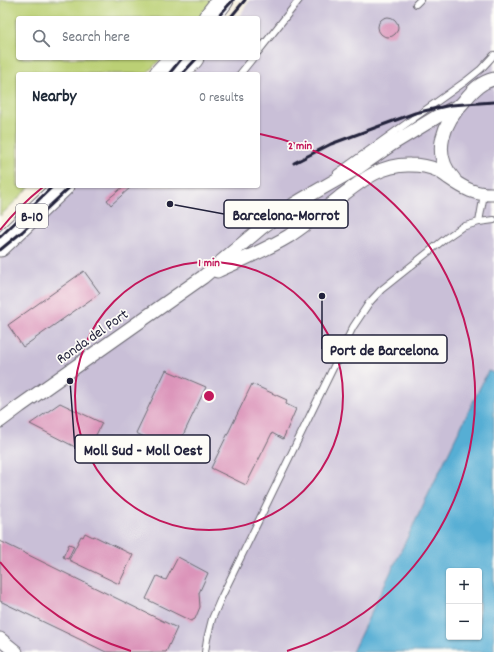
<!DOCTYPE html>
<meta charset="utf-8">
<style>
body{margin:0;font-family:Dekko,sans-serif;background:#f2f2f3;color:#1f2937}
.controls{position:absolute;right:12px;bottom:12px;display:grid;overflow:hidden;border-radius:4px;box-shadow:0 1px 3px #0004}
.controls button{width:36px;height:36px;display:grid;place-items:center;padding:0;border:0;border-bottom:1px solid #e0e1e3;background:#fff;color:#1f2937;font:20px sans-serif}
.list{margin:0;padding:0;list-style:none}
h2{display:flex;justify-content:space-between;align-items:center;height:52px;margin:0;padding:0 16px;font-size:17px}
h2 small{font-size:13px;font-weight:400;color:#747a83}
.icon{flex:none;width:22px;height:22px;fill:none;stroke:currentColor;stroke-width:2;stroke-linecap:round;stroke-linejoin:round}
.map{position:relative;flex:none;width:494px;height:652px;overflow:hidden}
.search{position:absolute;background:#fff;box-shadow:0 1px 3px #0004;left:16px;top:16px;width:244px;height:44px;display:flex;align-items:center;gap:10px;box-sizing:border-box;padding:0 14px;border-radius:4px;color:#747a83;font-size:15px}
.panel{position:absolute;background:#fff;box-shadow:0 1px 3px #0004;left:16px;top:72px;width:244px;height:116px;border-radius:4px}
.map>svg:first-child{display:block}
</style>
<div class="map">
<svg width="494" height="652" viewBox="0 0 494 652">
<rect width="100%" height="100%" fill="#fdfcf7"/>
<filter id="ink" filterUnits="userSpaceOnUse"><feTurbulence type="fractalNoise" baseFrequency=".025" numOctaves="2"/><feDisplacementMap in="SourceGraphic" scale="8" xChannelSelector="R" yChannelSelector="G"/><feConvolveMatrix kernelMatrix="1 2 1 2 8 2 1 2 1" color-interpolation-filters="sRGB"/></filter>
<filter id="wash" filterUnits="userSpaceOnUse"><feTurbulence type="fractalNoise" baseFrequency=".012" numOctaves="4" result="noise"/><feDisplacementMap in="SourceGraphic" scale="16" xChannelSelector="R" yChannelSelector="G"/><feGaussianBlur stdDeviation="0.9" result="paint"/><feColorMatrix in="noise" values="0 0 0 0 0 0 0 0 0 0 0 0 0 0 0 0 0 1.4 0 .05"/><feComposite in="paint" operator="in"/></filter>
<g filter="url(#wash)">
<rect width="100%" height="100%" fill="#f6eedc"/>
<path fill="#c9bfd7" d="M250 0H494V373L488 371 352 652H0V259L36 223 76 186H258V74H190L204 58H258V18H238Z"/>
<path fill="#bbd074" stroke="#6e7958" d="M0 0H213L199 18H18V58H162L146 74H18V186H31L0 216Z"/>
<path fill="#57aed4" stroke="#3c6888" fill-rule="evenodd" d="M488 371 494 373V652H352ZM449 571H479V637H449Z"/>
<g id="blocks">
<path fill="#db94ba" d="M378 27a10 10 0 1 1 20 0a10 10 0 1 1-20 0Z
M124 186H131V187L111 205 107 200Z
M84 271 100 293 23 347 8 325Z
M166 370 206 387 175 452 136 433Z
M252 384 287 400 286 404 296 409 283 439 272 433 246 485 211 468Z
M60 403 102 423 87 453 30 424Z
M85 533 93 537 94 536 133 555 119 584 69 560 81 536 83 537Z
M0 541 177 628 166 652H106L0 601Z
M69 544 74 546 68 559 63 557Z
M178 557 208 573 199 593 200 607 195 619 191 621 146 599 157 576 166 580Z"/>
</g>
</g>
<g filter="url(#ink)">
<use href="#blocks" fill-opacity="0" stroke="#6c6973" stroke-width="1"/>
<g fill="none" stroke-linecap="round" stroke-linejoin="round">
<defs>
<path id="service" d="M416 4 420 0
M258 52 299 0
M240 74 253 58
M337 173 466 81 481 69 494 55
M479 222 484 194
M205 652 207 639 212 619 221 598 353 327 369 303 381 290 446 238 462 227 479 222 494 220"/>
<path id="minor" d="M454 179C430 153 444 122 465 100 473 90 481 82 494 79
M217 271C241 260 266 250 289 236 307 224 323 211 340 197 361 181 381 164 410 165 419 165 428 166 437 170 441 172 445 175 449 178 465 189 475 195 494 194
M0 421 20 406 203 277 261 228 293 205 303 199 359 167 392 144 438 116 458 106
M0 639 16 652"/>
<path id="trunk" d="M209 18 223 0
M160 74 175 58
M178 74 193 58
M0 246 63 186"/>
</defs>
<use href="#service" stroke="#6c6973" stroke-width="8"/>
<use href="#minor" stroke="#6c6973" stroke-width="15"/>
<use href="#trunk" stroke="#6c6973" stroke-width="23"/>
<use href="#service" stroke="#fff" stroke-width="6"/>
<use href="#minor" stroke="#fff" stroke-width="13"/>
<use href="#trunk" stroke="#fff" stroke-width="21"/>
<path stroke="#22223b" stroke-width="3" d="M217 18 233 0
M230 18 245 0
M169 74 182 58
M182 74 197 58
M294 163 331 144 415 113 451 105 494 102
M0 237 53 186
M0 250 22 232 71 186"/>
</g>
</g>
<g fill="none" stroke="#c2185b" stroke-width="2">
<circle cx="209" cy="396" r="134"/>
<path d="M131 651A267 267 0 0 1 0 562M0 230A267 267 0 0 1 43 187M260 134A267 267 0 0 1 287 651"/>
</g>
<g text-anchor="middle" stroke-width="3.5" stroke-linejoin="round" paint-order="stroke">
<rect fill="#fdfcf7" stroke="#646373" stroke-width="1" x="16" y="204" width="32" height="24" rx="3"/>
<g font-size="14" font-weight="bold" fill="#22223b">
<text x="32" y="221">B-10</text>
</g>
<g font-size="15" fill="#22223b" stroke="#fdfcf7">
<text transform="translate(92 336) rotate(-35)" y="5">Ronda del Port</text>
</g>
</g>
<circle cx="209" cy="396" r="6" fill="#c2185b" stroke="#fdfcf7" stroke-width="2"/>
<g font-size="12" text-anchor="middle" font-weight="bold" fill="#c2185b" stroke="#fdfcf7" stroke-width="3.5" stroke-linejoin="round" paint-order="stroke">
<text x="300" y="149">2 min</text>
<text x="209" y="266">1 min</text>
</g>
<path fill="none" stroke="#22223b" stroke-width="1.5" d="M170 204L224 214M322 296L322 349M70 381L75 449"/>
<g fill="#22223b" stroke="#fdfcf7" stroke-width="1.5">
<circle cx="170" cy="204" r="4"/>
<circle cx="322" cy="296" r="4"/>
<circle cx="70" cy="381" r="4"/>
</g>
<g fill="#fdfcf7" stroke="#22223b" stroke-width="1.5">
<rect x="224" y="200" width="124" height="28" rx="4"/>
<rect x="322" y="335" width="125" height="28" rx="4"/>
<rect x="75" y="435" width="135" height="28" rx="4"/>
</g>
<g font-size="16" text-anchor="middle" font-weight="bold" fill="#22223b">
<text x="286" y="220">Barcelona-Morrot</text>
<text x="384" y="355">Port de Barcelona</text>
<text x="143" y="455">Moll Sud - Moll Oest</text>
</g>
</svg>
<div class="controls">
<button>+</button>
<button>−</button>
</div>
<div class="search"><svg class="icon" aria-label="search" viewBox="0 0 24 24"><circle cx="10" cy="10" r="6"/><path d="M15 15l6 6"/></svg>Search here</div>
<section class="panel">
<h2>Nearby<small>0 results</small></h2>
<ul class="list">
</ul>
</section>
</div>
